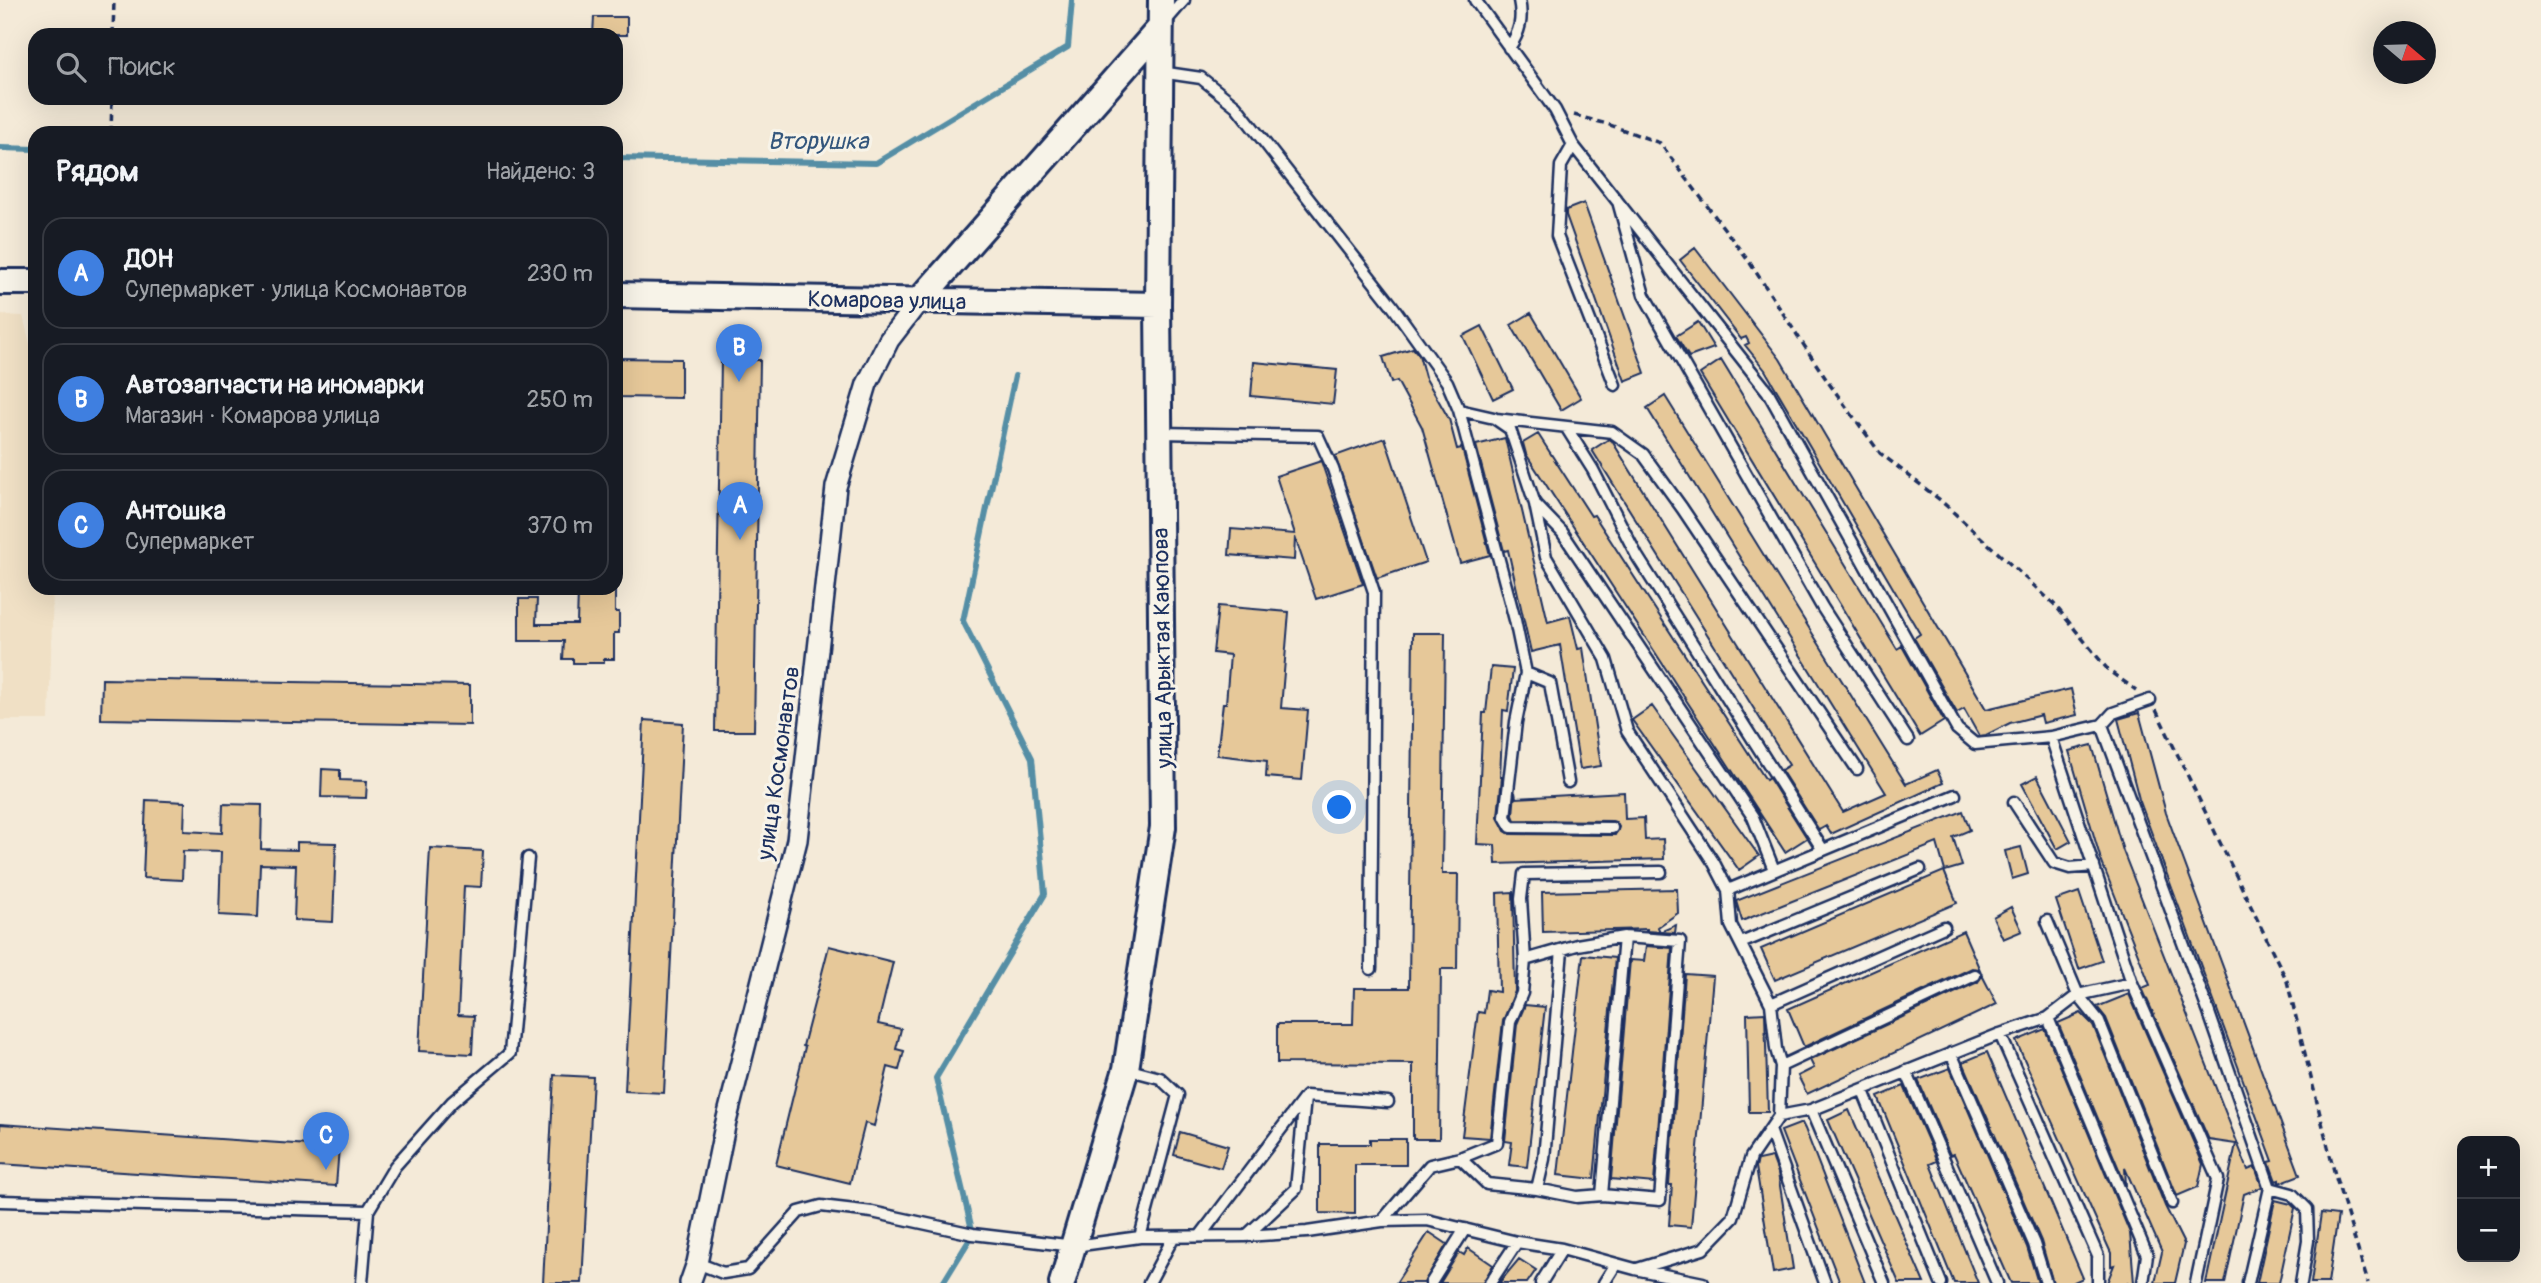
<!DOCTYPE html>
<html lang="ru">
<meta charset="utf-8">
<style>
body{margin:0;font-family:Pangolin,sans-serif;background:#242831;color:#f1f3f6}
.controls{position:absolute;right:21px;bottom:21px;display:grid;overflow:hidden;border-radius:14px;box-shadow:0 7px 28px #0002}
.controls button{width:63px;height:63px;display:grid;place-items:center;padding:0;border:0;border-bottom:2px solid #363941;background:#171b24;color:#f1f3f6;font:35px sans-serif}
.compass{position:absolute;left:2373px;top:21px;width:63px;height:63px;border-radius:50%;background:#171b24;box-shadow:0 7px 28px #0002;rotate:109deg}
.you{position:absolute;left:1340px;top:808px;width:24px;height:24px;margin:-18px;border:5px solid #fff;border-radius:50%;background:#1a73e8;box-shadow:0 0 0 10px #1a73e833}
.badge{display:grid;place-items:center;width:46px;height:46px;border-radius:50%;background:#d1495b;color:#fff;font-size:23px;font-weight:700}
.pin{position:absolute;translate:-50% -58px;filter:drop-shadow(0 2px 4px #0008)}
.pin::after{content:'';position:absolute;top:37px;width:24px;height:21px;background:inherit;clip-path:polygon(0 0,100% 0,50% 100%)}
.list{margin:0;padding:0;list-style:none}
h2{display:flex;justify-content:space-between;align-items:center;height:91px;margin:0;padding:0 28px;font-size:30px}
h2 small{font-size:23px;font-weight:400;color:#9ea1a6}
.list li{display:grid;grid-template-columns:46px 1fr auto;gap:21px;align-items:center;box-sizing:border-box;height:112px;margin:0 14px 14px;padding:0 14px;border:2px solid #363941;border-radius:21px}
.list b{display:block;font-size:26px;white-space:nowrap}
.list p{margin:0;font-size:23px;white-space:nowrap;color:#9ea1a6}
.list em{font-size:23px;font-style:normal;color:#9ea1a6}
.icon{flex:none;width:38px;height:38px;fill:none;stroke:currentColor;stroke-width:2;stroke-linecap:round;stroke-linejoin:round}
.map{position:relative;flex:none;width:2541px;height:1283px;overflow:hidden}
.search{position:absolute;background:#171b24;box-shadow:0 7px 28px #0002;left:28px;top:28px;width:595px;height:77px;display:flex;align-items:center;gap:18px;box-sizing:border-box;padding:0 24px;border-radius:21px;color:#9ea1a6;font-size:26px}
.panel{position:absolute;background:#171b24;box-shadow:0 7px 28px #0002;left:28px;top:126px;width:595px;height:469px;border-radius:21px}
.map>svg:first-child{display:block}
</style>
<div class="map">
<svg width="2541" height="1283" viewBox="0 0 2541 1283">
<rect width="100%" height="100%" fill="#f4ead8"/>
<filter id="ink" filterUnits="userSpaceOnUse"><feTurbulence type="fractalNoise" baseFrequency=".0143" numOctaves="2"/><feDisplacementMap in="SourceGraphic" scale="14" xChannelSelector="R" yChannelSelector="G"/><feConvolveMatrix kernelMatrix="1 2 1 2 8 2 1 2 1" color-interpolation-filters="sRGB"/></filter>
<g filter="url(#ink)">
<path fill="#f0e0c5" d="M0 315 23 316 35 364V588H53L49 720H0Z"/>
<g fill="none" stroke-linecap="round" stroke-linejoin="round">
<path stroke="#558ea5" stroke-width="6" d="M0 148 35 149
M616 158 876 163 1068 47 1072 0
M943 1283 973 1234 936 1078 1045 894 1032 758 963 621 1015 376"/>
</g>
<path fill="#e6c899" stroke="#1b2f5e" stroke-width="2" d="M594 17H627V35H593Z
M1584 203 1645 373 1625 381 1566 215V210Z
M1695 248 1780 359 1986 709 2071 689 2077 715 2043 723 2041 715 2010 723 1986 735 1979 736 1964 709 1957 713 1914 638 1920 634 1765 370 1745 345 1749 343 1746 337 1741 339 1680 260Z
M1531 313 1581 398 1561 410 1511 325Z
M1698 322 1714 348 1689 357 1676 336Z
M1482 326 1513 389 1493 399 1463 336Z
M1413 348 1419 355 1425 377 1449 419 1457 449 1462 448 1490 555 1460 563 1422 427 1397 381 1391 383 1383 357Z
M616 358 681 359V398L616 397Z
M721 360H760L754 731H715Z
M1721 360 1897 649 1902 646 1944 721 1920 736 1700 374Z
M1254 362 1337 370 1333 404 1251 396Z
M1665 396 1906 784 1937 770 1943 783 1831 834 1826 826 1819 830 1781 770 1789 765 1592 450 1609 439 1612 441 1843 812 1886 793 1647 408Z
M1538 434 1591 516 1594 515 1766 780 1769 778 1807 838 1785 852 1526 454 1523 443Z
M1385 438 1426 562 1377 578 1335 456Z
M1505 438 1548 622 1570 616 1578 649 1583 648 1601 766 1580 769 1560 645 1531 652 1508 550 1504 551 1476 445Z
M1321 461 1363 584 1316 599 1295 537 1294 560 1229 555 1231 529 1295 534 1276 476Z
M585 588H615V612H619V633H614V659H604V663H573V659H563L564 641H519V599H537L536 624H577L578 591H585Z
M1218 606 1289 612 1281 708 1308 710 1302 780 1266 777 1267 761 1217 755 1223 703H1226L1230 655 1213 653Z
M1413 633H1445L1442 874H1458L1457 969H1441L1439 1139H1413V1064L1277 1063V1024H1353L1354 988H1409Z
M1491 667 1513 669 1508 711 1503 710 1500 777H1502L1498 816 1505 831 1511 834 1615 835 1619 827 1616 822 1612 821 1515 820 1513 815 1515 792 1516 798 1624 792 1625 819 1644 818 1645 840 1663 839 1664 859 1496 864 1495 845 1477 844 1483 713H1486Z
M102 679 470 685V725L101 719Z
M1652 706 1759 856 1739 870 1632 720Z
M2139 713 2166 813 2300 1175 2279 1183V1180L2276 1181 2269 1162 2273 1161 2139 799 2118 719Z
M644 720 683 723 664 1093 625 1091Z
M2092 745 2123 851 2248 1170 2255 1167 2262 1187 2244 1194 2225 1283H2206L2236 1144 2209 1140 2142 988 2150 985 2101 860 2069 751Z
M322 769 340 770V780L367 781 366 798 321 797Z
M2037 776 2071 841 2057 849 2022 784Z
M146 800 185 802 184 831 222 833 223 804 262 805 261 849 297 850V842L336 843 333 922 294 920 296 865 260 864 258 917 219 915 221 852 183 851 182 880 143 878Z
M1963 811 1970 830 1953 837 1962 866 1945 871 1937 843 1742 921 1736 901Z
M2021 847 2028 874 2012 879 2005 851Z
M430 848 483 851 481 887 464 886 458 1015 474 1016 472 1054 419 1051Z
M1944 871 1957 903 1775 980 1761 949Z
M1677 889 1678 913 1658 927 1660 932 1676 925 1675 933 1647 931V929L1543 932 1542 892Z
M1513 892 1515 991 1503 1021 1490 1138 1462 1136 1478 1012 1484 1013 1487 990 1499 992 1497 893Z
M2079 892 2102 961 2079 969 2056 900Z
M2011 907 2022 931 2003 939 1993 917Z
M1963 931 1980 970 1972 968 1804 1047 1788 1009Z
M829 946 893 962 878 1024 901 1029 896 1049 904 1051 899 1070 888 1067 874 1126 865 1123 850 1183 776 1165 805 1047 803 1046Z
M1646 946 1672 948 1654 1183 1611 1179 1630 960 1644 961Z
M1583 955 1615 958 1594 1179 1558 1175Z
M1685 974 1713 976 1691 1227 1669 1225 1672 1185H1669Z
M1982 975 1997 1004 1807 1094 1798 1076 1814 1068 1810 1060 1978 982Z
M2129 994 2203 1164 2198 1187 2177 1196 2106 1018 2097 1007Z
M1525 1005 1545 1007 1527 1167 1509 1165 1512 1142 1505 1141 1517 1024Z
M1765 1013 1768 1112H1749L1747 1014Z
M2081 1013 2093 1025 2165 1206 2184 1244 2175 1283H2155L2162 1252 2125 1168 2126 1186 2058 1023Z
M2045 1029 2130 1233 2134 1283H2107L2114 1265 2111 1266V1253L2016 1041Z
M1987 1052 2083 1278 2072 1283H2053L2041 1241 1963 1062Z
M1950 1068 2027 1247 2038 1283H2011L1954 1154 1950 1155 1918 1080Z
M554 1075 593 1077 582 1283H543Z
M1904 1086 1937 1161 1930 1164 1978 1283H1954L1878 1097Z
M1849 1110 1924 1283H1899L1828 1120Z
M1802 1123 1805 1129 1865 1283H1840L1781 1131Z
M0 1124 339 1147 336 1186 0 1164Z
M1180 1132 1228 1146 1221 1168 1174 1155Z
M1370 1139H1406V1165H1355V1214L1320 1213V1144H1370Z
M1772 1157 1778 1173 1793 1269 1773 1273 1756 1167 1758 1160Z
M2275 1200 2291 1204 2295 1208 2279 1283H2257Z
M2321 1213 2338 1215 2328 1283H2311Z
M1429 1232 1447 1244 1424 1283H1396Z
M1468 1248 1493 1265 1483 1283H1440L1459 1252 1464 1255Z
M1519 1259 1536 1270 1527 1283H1499Z"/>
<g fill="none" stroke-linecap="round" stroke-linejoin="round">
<defs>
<path id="service" d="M1475 0 1555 110 1573 145 1768 392 1957 729 1975 744 2051 737 2102 725 2209 1013 2270 1188 2248 1283
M1166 21 1184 0
M1509 48C1520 32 1523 19 1519 0
M1160 72 1201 78 1236 106 1391 304 1447 382 1459 410 1515 620 1526 673 1516 722 1505 817 1511 827 1612 828
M1573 145 1561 166 1557 236 1615 385
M1619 205 1644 295 1822 607 1908 740
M1459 410 1494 418 1510 429 1535 504 1546 557 1606 659 1627 731 1714 863 1728 890 1731 925 1771 1004 1776 1049 1781 1066 1779 1116 1751 1157 1733 1218 1703 1249 1637 1269
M1496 419 1612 432 1643 454 1682 508 1857 769
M1566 427 1593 470 1637 556 1823 850
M1160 433 1318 436 1333 469 1374 592 1371 969
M1535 504 1562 532 1753 817 1774 870
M1526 673 1550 683 1568 782
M2102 725 2113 713 2150 700
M2051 737 2132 983 2218 1179 2196 1283
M2014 802 2054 863 2070 868 2094 866
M1728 890 1955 795
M2047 921 2078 995 2099 1021 2172 1203
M1741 943 1920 869
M1771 1004 1944 927
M2048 1018 2147 1255 2143 1283
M2000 1034 2098 1256V1283
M1951 1053 2034 1244 2046 1283
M1781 1066 1975 975
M1126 1069 1160 1078 1178 1095 1140 1237
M1906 1071 1997 1283
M1863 1091 1941 1283
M1811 1110 1884 1283
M1779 1116 1811 1110 2000 1034 2048 1018 2078 995 2132 983
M1770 1130 1825 1283
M1460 1158 1487 1184 1537 1189 1577 1197 1602 1195 1660 1200 1680 941 1624 937 1577 945 1525 960
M2270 1188 2292 1194 2307 1209 2308 1241 2301 1283
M1537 1189 1544 1159 1562 950
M1602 1195 1624 937
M0 1201 368 1211
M1382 1221 1430 1165 1460 1158 1497 1143 1510 1022 1522 993 1525 960 1521 899 1524 874 1661 872
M1200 1236 1306 1096 1388 1102
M1246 1236 1296 1189 1305 1098
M697 1263 723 1273 748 1269 799 1212 821 1206 872 1212 973 1234 1074 1246 1140 1237 1245 1236 1307 1232 1382 1221 1427 1220 1517 1242 1562 1249 1635 1269 1703 1283
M362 1283 368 1211 395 1166 452 1102 510 1053 528 858
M1149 1283 1173 1238
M1431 1283 1465 1229
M1490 1283 1517 1242
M1541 1283 1562 1249
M1604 1283 1616 1264"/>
<path id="minor" d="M690 1283 697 1263 725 1126 797 840 836 487 867 384 889 340 919 301"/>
<path id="tertiary" d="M0 282H35
M616 295 1158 305
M919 301 1160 28
M1062 1283 1126 1069 1163 827 1158 305 1161 0"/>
</defs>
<use href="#service" stroke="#1b2f5e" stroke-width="15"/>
<use href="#minor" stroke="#1b2f5e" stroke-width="24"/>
<use href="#tertiary" stroke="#1b2f5e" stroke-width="30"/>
<path stroke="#1b2f5e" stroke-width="3.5" stroke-dasharray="7 5" stroke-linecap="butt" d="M113 35 114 0
M1574 115 1607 124 1660 143 1750 263 1828 382 1880 453 1940 500 2054 604 2109 671 2136 690
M111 133 112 98
M2156 710 2287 981 2335 1175 2368 1283"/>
<use href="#service" stroke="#f7f3e8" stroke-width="10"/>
<use href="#minor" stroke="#f7f3e8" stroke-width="19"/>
<use href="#tertiary" stroke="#f7f3e8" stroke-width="24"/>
</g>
</g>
<g text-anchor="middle" stroke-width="6" stroke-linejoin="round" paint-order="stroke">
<g font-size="23" fill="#1b2f5e" stroke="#f7f3e8">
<text transform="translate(887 300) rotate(1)" y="8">Комарова улица</text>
<text transform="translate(1162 648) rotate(-91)" y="8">улица Арыктая Каюпова</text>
<text transform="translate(778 763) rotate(-82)" y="8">улица Космонавтов</text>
</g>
<g font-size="24" font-style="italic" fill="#33567c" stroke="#f7f3e8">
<text x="818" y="149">Вторушка</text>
</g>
</g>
</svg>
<div class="controls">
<button>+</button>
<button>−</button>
</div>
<svg class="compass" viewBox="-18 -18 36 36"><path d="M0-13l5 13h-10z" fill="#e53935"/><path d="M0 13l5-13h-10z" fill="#9ea1a6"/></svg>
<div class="you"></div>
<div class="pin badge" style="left:740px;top:540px;background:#3f7fe0">A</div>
<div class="pin badge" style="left:739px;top:382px;background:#3f7fe0">B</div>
<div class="pin badge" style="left:326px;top:1170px;background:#3f7fe0">C</div>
<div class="search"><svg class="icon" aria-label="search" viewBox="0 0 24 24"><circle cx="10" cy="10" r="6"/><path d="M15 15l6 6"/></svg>Поиск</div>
<section class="panel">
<h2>Рядом<small>Найдено: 3</small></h2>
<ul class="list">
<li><span class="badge" style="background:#3f7fe0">A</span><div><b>ДОН</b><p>Супермаркет · улица Космонавтов</p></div><em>230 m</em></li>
<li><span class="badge" style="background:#3f7fe0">B</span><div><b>Автозапчасти на иномарки</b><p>Магазин · Комарова улица</p></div><em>250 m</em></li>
<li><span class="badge" style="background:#3f7fe0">C</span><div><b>Антошка</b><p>Супермаркет</p></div><em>370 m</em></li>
</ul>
</section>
</div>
